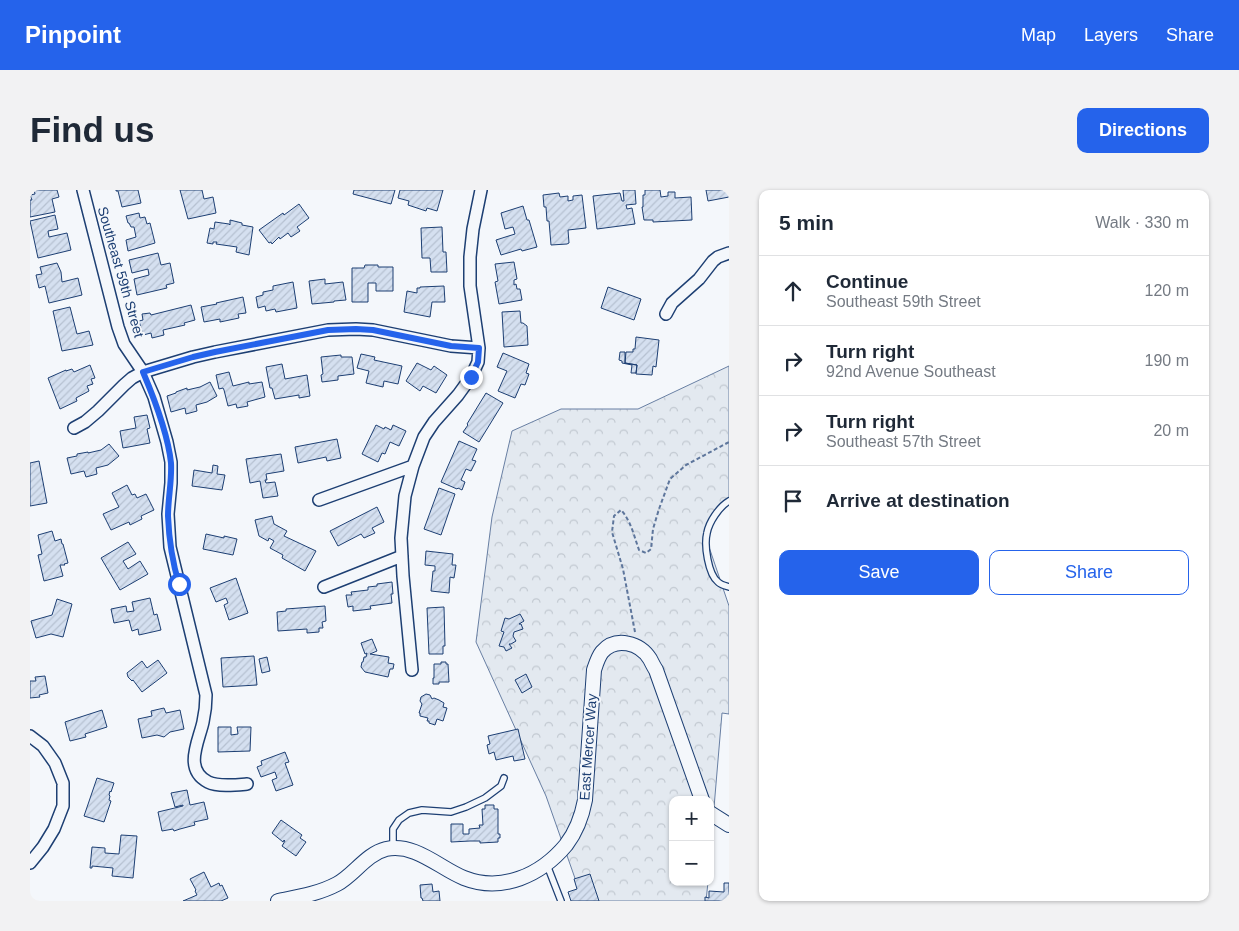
<!DOCTYPE html>
<meta charset="utf-8">
<style>
body{margin:0;font-family:Arial,sans-serif;background:#f2f2f3;color:#1f2937}
.controls{position:absolute;right:15px;bottom:15px;display:grid;overflow:hidden;border-radius:10px;box-shadow:0 1px 4px #0004}
.controls button{width:45px;height:45px;display:grid;place-items:center;padding:0;border:0;border-bottom:1px solid #e0e1e3;background:#fff;color:#1f2937;font:25px sans-serif}
.stop{position:absolute;width:15px;height:15px;margin:-11px;border:4px solid #2563eb;border-radius:50%;background:#fff}
.stop.end{background:#2563eb;border-color:#fff;box-shadow:0 1px 5px #0008}
.list{margin:0;padding:0;list-style:none}
h2{display:flex;justify-content:space-between;align-items:center;height:65px;margin:0;padding:0 20px;font-size:21px}
h2 small{font-size:16px;font-weight:400;color:#747a83}
.list li{display:grid;grid-template-columns:32px 1fr auto;gap:15px;align-items:center;box-sizing:border-box;height:70px;padding:0 20px;border-top:1px solid #e0e1e3}
.list b{display:block;font-size:19px;white-space:nowrap}
.list p{margin:0;font-size:16px;white-space:nowrap;color:#747a83}
.list em{font-size:16px;font-style:normal;color:#747a83}
.actions{display:flex;gap:10px;padding:15px 20px}
.actions a{flex:1;padding:11px 0;border:1px solid #2563eb;border-radius:10px;text-align:center;font-size:18px;color:#2563eb}
.actions .main{background:#2563eb;color:#fff}
.icon{flex:none;width:28px;height:28px;fill:none;stroke:currentColor;stroke-width:2;stroke-linecap:round;stroke-linejoin:round}
.map{position:relative;flex:none;width:699px;height:711px;overflow:hidden;border-radius:10px}
header{display:flex;align-items:center;gap:30px;box-sizing:border-box;height:70px;padding:0 25px;background:#2563eb;color:#fff}
header strong{font-size:24px}
nav{display:flex;gap:28px;margin-inline-start:auto;font-size:18px}
.intro{display:flex;align-items:center;justify-content:space-between;box-sizing:border-box;height:120px;padding:0 30px}
h1{margin:0;font-size:35px}
.button{padding:12px 22px;border-radius:10px;background:#2563eb;color:#fff;font-size:18px;font-weight:700}
main{display:flex;gap:30px;padding:0 30px}
aside{flex:1;background:#fff;border-radius:10px;box-shadow:0 1px 4px #0004}
.map>svg:first-child{display:block}
</style>
<header>
<strong>Pinpoint</strong>
<nav><a>Map</a><a>Layers</a><a>Share</a></nav>
</header>
<div class="intro"><h1>Find us</h1><a class="button">Directions</a></div>
<main>
<div class="map">
<svg width="699" height="711" viewBox="0 0 699 711">
<defs>
<pattern id="forest-crowns" width="20" height="18" patternUnits="userSpaceOnUse" patternTransform="scale(1.25)"><rect width="20" height="18" fill="#e3e9f0"/><path d="M2 6a3 3 0 1 1 6 0M12 15a3 3 0 1 1 6 0" fill="none" stroke="#c2c9d1"/></pattern>
<pattern id="building-hatch" width="6" height="6" patternUnits="userSpaceOnUse" patternTransform="scale(1.25)"><rect width="6" height="6" fill="#d5e0f0"/><path d="M-1 1l2-2M0 6l6-6M5 7l2-2" fill="none" stroke="#b6c1d1"/></pattern>
</defs>
<rect width="100%" height="100%" fill="#f4f7fb"/>
<path fill="url(#forest-crowns)" stroke="#687fa3" d="M699 176V309L694 313 676 348 699 416V524L692 523 680 665V610H643V692H678L676 711H553L516 606 446 452 462 327 482 241 531 219H608Z"/>
<path fill="url(#building-hatch)" stroke="#1d3f73" d="M4 0H27L29 7 22 9 25 22 0 27V10H2L0 5 5 4Z
M86 0H108L111 13 92 17 88 1H86Z
M150 0H172L174 9 183 7 186 23 158 29Z
M324 0H365L361 14 323 4Z
M370 0H413L407 21 397 18 396 21 378 15 379 11 368 8Z
M593 0H605L606 14 596 15 597 19 602 18 605 34 567 39 563 6 590 3 592 11H594Z
M615 0H630L631 7 638 6V2H645V8L661 7 662 30 623 32V30H614L612 17H613V5H615Z
M676 0H699V7L678 11Z
M529 3 530 7 538 6V11L543 10V6L552 5 556 38 538 40 539 53 537 54 521 55 519 31H517L516 17H514L513 5Z
M269 14 279 28 267 37 270 41 261 47 258 43 250 49 249 47 242 54 241 52 239 53 229 40 253 23 254 25Z
M493 16 497 30H499L507 57 492 61 491 59 471 65 466 50 485 44 483 37 475 39 471 23Z
M109 23 110 28 115 27 117 34 120 33 125 53 98 61 96 50 106 47 104 37H101L99 33H98L96 26Z
M25 25 28 39 18 41 19 47 37 43 41 60 8 68 0 31Z
M200 30 212 33V35L223 37 219 65 206 62 207 57 186 54 187 52H183V54L177 53 180 38 184 39 185 32 199 34 200 35Z
M412 37 413 62H416L417 82H401L400 68H392L391 38Z
M128 63 131 75 140 73 144 93 136 95 137 98 107 105 104 89 119 85 118 79 102 83 99 70Z
M484 72 487 89 484 90V95L486 94 487 99H490L492 110 469 114 465 92 468 91 465 74Z
M27 73 31 82 32 92 48 88 52 105 19 113 15 96 9 98 6 85 12 84 10 77Z
M335 75H348V77H363V101H346V93H338V112H322V78H334Z
M295 89V94L313 92 316 110 304 111V112L282 114 279 91Z
M263 92 267 118 246 122 245 119 236 121 235 116 228 118 226 107 233 105V102L243 100V96Z
M414 96 415 112H402L400 127 374 122 377 101 387 103V98H390V97Z
M578 97 611 109 604 130 571 118Z
M213 107 216 123 208 124 209 128 190 132V129L174 132 171 117 187 114 186 113Z
M161 115 165 130 154 133 155 135 133 140 134 145 122 148 121 143 113 145 109 131 113 130 112 124 120 123 121 125Z
M40 117 47 144 59 141 63 155 32 161 23 121Z
M490 121 491 133H493L497 136 498 155 474 157 472 122Z
M606 147 629 150 626 177 623 176 622 185 606 184 607 175 595 173 596 162H603V159H605Z
M590 162H595V173L607 175 606 183H601L602 175 592 173V171L589 170Z
M473 163 499 174 496 183 499 184 495 195 491 194 485 208 468 201 477 181 467 177Z
M331 164 345 167 344 170 372 176 368 194 354 191 353 197 336 193 339 181 327 178Z
M311 165V167H322L324 184 308 186V190L292 192 291 185 293 184 291 167Z
M387 173 401 180 404 176 417 185 406 203 393 196 390 201 376 191Z
M252 174 255 189 277 185 280 206 269 208V205L245 209 242 198H240L236 177Z
M60 175 65 188 61 189 63 194 57 196 59 201 46 208 47 211 30 219 18 188 36 180V181L42 179 44 182Z
M199 182 203 196 219 192V194L232 192 235 207 217 212 218 216 207 218 206 214 198 216 194 200 193 198 189 199 186 185Z
M180 192 187 206 177 212 166 215 167 221 156 224 155 218 141 222 137 206 146 203V202L157 198V200L170 197Z
M456 203 473 213 449 252 433 242 438 235 437 234Z
M117 225 120 238 117 239 120 253 93 258 90 241 106 238 104 227Z
M346 235 354 239 355 237 361 240 363 235 376 241 369 256 360 252 355 264 352 263 348 272 332 264Z
M307 249 311 268 297 271 296 267 268 273 265 257Z
M429 251 447 259 442 270 446 271 441 281 436 279 431 290 435 292 432 300 428 298 427 299 411 292Z
M79 254 89 266 78 275 66 278 67 284 56 287 54 281 41 284 37 268 47 266V264L58 262V263L71 260Z
M251 264 254 281 236 284 237 290H235L236 293 245 292 248 306 233 308 230 291 220 293 216 269Z
M9 271 17 313 0 316V273Z
M183 275 188 276 187 284 195 285 192 300 162 296 164 280 182 283Z
M97 295 102 305 105 304 107 308 116 304 124 320 111 326 112 329 100 335 99 332 81 340 73 324 89 317 82 303Z
M409 298 425 304 411 345 394 339Z
M347 317 354 332 342 338 345 343 334 348 331 344 308 356 300 341Z
M242 326 244 334 257 341 254 346 286 361 275 381 252 368 253 365 240 358 244 351 239 348 238 351 229 346 225 330Z
M22 341 25 351 31 349 32 354H33L38 373 34 374 35 375H30L33 386 14 391 8 365 12 364 8 345Z
M176 344 194 348V346L207 349 203 365 173 359Z
M98 352 106 364 93 371 98 379 110 371 118 384 90 400 71 368Z
M396 361 423 364 422 375H426L424 388 420 387 419 403 401 401 403 381H405V376L395 375Z
M206 388 218 423 199 430 194 415 198 413 196 408 186 412 180 398Z
M362 392 363 404H361L362 413 340 416 341 419 323 421V416L318 417 316 405H322L321 402 338 400V397L347 396V394Z
M120 408 124 425 127 424 131 440 109 445 108 439 102 441 99 430 84 433 81 419 96 416 97 422 104 421 102 412Z
M27 409 42 414 33 447 21 444 6 448 1 431 22 425Z
M295 416 296 431 292 432 293 438H289V442L277 443V439L248 441 247 422 256 421V419Z
M414 417 415 456H413V464H399L397 418Z
M490 424 494 431 489 434H491L493 439 484 442 483 446 486 451 481 454H479L482 458 476 461 474 457 469 456 474 442 471 441 475 428 479 429Z
M342 449 347 461 340 464 359 467 358 473 364 474 363 479H360L358 487 335 482 331 477 332 472H333L334 467H336L337 463 335 464 331 453Z
M224 466 227 495 193 497 191 468Z
M237 467 240 481 232 483 229 469Z
M128 470 137 483 112 502 103 490 102 491 98 487 97 483 112 471 117 478Z
M411 472H416V474H418L419 492H409V494H403V488H404V474H411Z
M496 484 502 497 492 503 485 490Z
M15 486 18 503 9 505 10 507 0 508V491H6L5 487Z
M396 504 400 505 402 509 404 508 409 510 414 513 413 517 417 518 413 531 407 529 405 535 399 533V531H397L398 528 390 526V523H389L392 514 390 511 391 507Z
M134 518 136 523 150 520 154 539 140 542 134 547 127 545 112 548 108 529 122 526 121 521Z
M72 520 77 537 55 544 56 547 40 551 35 532Z
M188 537H201V545L208 544 207 537H221L220 561 188 562Z
M488 539 495 569 484 571 483 566 466 570 464 562 459 564 457 555 460 554 458 546Z
M255 562 259 572 255 573 263 595 246 601 242 590 247 588 245 582 231 587 227 577 232 575 231 571Z
M67 588 84 593 81 602 80 601 79 605 80 606 79 610 81 611 74 632 54 626Z
M157 600 160 615 174 612 178 629 164 632 165 635 150 639 144 641 143 639 132 641 128 622 153 616V615L145 617 141 603Z
M455 615H464V619H468V644H470V648H468V652L450 653V651H440L421 652V634H433V644H439V639L450 638 449 635H453L452 619H455Z
M251 630 272 645 270 648 276 652 266 666 252 656 255 651 254 650 253 652 242 643Z
M91 645 107 646 103 688 82 686 83 678 62 676V678H60L62 657 75 658V663L89 664Z
M174 682 181 697 189 693 190 696 192 695 198 708 191 711H153L167 705 165 701 166 700 160 689Z
M560 684 569 711H541L538 702 547 699 544 689Z
M694 693H699V711H675V707L679 708V701L694 702Z
M402 694 403 702 409 701 410 711H393L392 708H391L390 695Z"/>
<g fill="none" stroke-linecap="round" stroke-linejoin="round">
<defs>
<path id="service" d="M699 311C689 317 679 332 677 343 674 355 678 384 688 392 691 395 696 396 699 397
M363 657V639L369 630 379 623 392 620 421 622 436 617 455 608 471 596 474 588
M517 675 531 711"/>
<path id="minor" d="M53 0 88 137 94 154 113 182 124 207 137 252 141 272V293L138 324 140 357 176 505C176 514 175 523 173 532 169 551 153 579 178 592 188 597 206 595 217 594
M636 124 642 113 669 89 683 71 688 67 699 63
M44 238 55 232 68 221 94 195 102 188 113 182 163 167 185 162 298 140 326 139 343 140 421 156 449 158
M289 310 383 276
M294 397 372 366
M382 480 373 386 371 348 375 306 383 276 394 247 404 232 428 205 441 187 448 172 449 158 440 96V67L443 39 451 0
M0 546 13 556 25 573 33 593V616L24 639 13 657 0 673"/>
<path id="tertiary" d="M680 623 699 635
M248 711C268 707 288 704 307 694 324 685 336 664 356 659 386 653 409 678 434 688 472 703 511 685 536 655 546 642 552 626 555 610L564 480C566 474 568 467 572 462 586 446 610 453 620 469 622 473 624 477 626 480L672 610"/>
</defs>
<use href="#service" stroke="#1d3f73" stroke-width="8"/>
<use href="#minor" stroke="#1d3f73" stroke-width="14"/>
<use href="#tertiary" stroke="#1d3f73" stroke-width="16"/>
<path stroke="#5e769c" stroke-width="2" stroke-dasharray="4 2.5" stroke-linecap="butt" d="M605 442 593 379 582 342 584 326 591 320C601 331 604 346 609 360L616 363 621 359 623 339 629 319 640 289 656 275 699 252"/>
<use href="#service" stroke="#f4f7fb" stroke-width="5.5"/>
<use href="#minor" stroke="#f4f7fb" stroke-width="11"/>
<use href="#tertiary" stroke="#f4f7fb" stroke-width="14"/>
</g>
<g fill="none" stroke-linecap="round" stroke-linejoin="round">
<path stroke="#2563eb" stroke-width="6" d="M149 394C142 371 139 350 138 326 138 308 142 291 141 273 138 244 124 208 113 182L163 167 185 162 298 140 326 139 343 140 421 156 449 158 448 172 441 187"/>
</g>
<g text-anchor="middle" stroke-width="4" stroke-linejoin="round" paint-order="stroke">
<g font-size="14" fill="#1d3f73" stroke="#f4f7fb">
<text transform="translate(91 82) rotate(74)" y="5">Southeast 59th Street</text>
<text transform="translate(558 557) rotate(-86)" y="5">East Mercer Way</text>
</g>
</g>
</svg>
<div class="controls">
<button>+</button>
<button>−</button>
</div>
<div class="stop" style="left:149px;top:394px"></div>
<div class="stop end" style="left:441px;top:187px"></div>
</div>
<aside>
<h2>5 min<small>Walk · 330 m</small></h2>
<ul class="list">
<li><svg class="icon" aria-label="ahead" viewBox="0 0 24 24"><path d="M12 20V5M6 11l6-6 6 6"/></svg><div><b>Continue</b><p>Southeast 59th Street</p></div><em>120 m</em></li>
<li><svg class="icon" aria-label="right" viewBox="0 0 24 24"><path d="M7 20v-9h11M14 6l5 5-5 5"/></svg><div><b>Turn right</b><p>92nd Avenue Southeast</p></div><em>190 m</em></li>
<li><svg class="icon" aria-label="right" viewBox="0 0 24 24"><path d="M7 20v-9h11M14 6l5 5-5 5"/></svg><div><b>Turn right</b><p>Southeast 57th Street</p></div><em>20 m</em></li>
<li><svg class="icon" aria-label="arrive" viewBox="0 0 24 24"><path d="M6 21V4h12l-3 4 3 4H6"/></svg><div><b>Arrive at destination</b></div></li>
</ul>
<div class="actions"><a class="main">Save</a><a>Share</a></div>
</aside>
</main>
